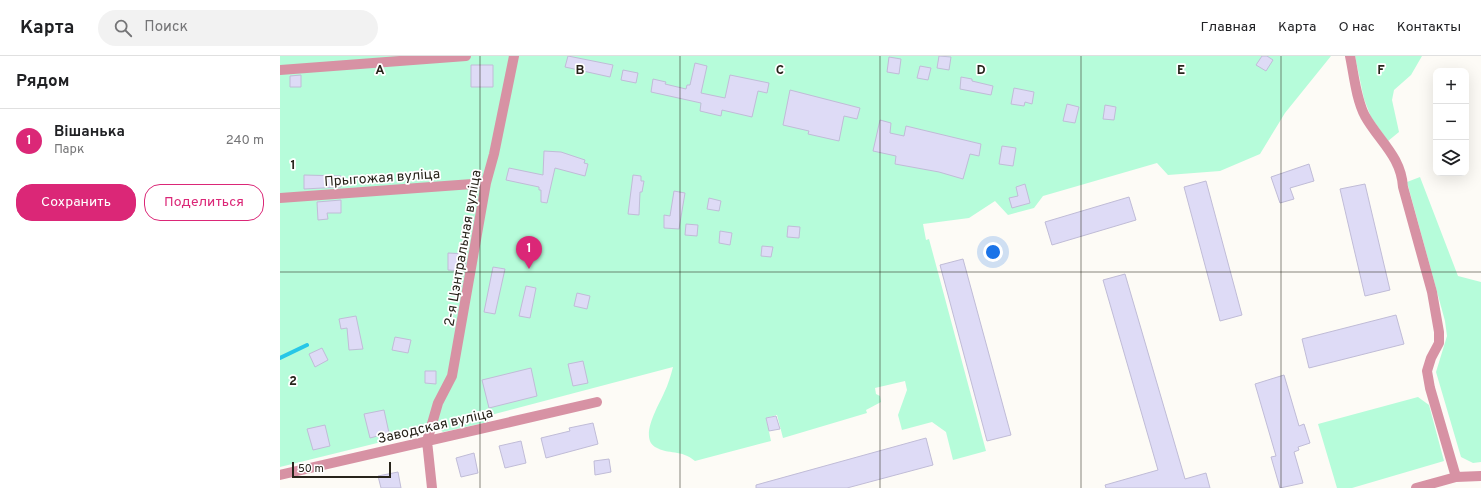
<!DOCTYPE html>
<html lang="ru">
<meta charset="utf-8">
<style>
body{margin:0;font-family:Overpass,sans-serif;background:#f2f2f2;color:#202124}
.controls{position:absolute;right:12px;top:12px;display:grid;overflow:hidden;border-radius:8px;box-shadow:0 4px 16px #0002}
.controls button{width:36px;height:36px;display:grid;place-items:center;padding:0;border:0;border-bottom:1px solid #e0e0e0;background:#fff;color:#202124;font:20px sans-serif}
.scale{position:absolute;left:12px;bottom:10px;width:99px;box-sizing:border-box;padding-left:4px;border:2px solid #28241b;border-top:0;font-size:11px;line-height:14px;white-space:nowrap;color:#28241b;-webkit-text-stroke:3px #fff;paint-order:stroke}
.you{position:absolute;left:713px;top:196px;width:14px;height:14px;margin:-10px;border:3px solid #fff;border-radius:50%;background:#1a73e8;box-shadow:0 0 0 6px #1a73e833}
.badge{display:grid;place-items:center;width:26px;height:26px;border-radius:50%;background:#db2777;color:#fff;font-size:13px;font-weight:700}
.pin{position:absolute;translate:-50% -33px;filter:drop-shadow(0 1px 2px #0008)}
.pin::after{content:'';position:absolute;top:21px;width:14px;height:12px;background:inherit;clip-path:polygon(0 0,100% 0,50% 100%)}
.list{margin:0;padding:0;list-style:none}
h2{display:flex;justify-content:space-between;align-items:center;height:52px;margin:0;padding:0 16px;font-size:17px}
h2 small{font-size:13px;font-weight:400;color:#757577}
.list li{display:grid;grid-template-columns:26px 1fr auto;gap:12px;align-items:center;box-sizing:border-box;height:64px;padding:0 16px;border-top:1px solid #e0e0e0}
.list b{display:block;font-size:15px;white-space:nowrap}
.list p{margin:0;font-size:13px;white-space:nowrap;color:#757577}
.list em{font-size:13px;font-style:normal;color:#757577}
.actions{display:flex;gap:8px;padding:12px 16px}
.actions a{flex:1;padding:9px 0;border:1px solid #db2777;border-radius:16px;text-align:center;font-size:14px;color:#db2777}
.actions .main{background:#db2777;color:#fff}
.icon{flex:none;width:22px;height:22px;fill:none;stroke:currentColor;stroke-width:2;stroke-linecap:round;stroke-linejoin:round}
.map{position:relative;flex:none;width:1201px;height:432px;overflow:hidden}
header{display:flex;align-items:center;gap:24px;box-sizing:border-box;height:56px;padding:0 20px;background:#fff;border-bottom:1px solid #e0e0e0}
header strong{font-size:19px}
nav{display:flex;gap:22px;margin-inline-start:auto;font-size:14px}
.search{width:280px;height:36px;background:#f2f2f2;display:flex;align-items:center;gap:10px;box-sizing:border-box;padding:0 14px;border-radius:22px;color:#757577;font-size:15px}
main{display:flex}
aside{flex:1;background:#fff}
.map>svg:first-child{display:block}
</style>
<header>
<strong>Карта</strong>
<div class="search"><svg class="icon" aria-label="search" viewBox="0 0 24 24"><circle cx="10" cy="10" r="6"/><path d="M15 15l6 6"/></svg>Поиск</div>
<nav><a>Главная</a><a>Карта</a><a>О нас</a><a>Контакты</a></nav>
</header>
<main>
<aside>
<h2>Рядом<small></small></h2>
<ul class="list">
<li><span class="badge">1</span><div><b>Вішанька</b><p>Парк</p></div><em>240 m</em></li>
</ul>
<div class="actions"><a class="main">Сохранить</a><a>Поделиться</a></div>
</aside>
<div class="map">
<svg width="1201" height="432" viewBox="0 0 1201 432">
<rect width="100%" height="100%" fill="#fdfbf6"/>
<path fill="#b6fcda" d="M0 0H1051L1005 57 980 98 940 115 888 119 877 107 763 140 754 152 728 159 715 145 689 162 643 168 646 184 649 183 706 395 673 404 666 376 652 366 622 374 618 359 627 334 625 325 595 332 596 338 600 340 601 346 586 354 587 357 503 382 497 359 486 362 491 385 415 405C401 393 389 399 375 391 359 381 379 349 384 337 388 329 391 319 393 311L207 360 208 366 163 376 158 372 0 411Z
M1075 0H1142L1131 19 1114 34 1112 44 1119 76 1108 85 1091 61 1084 43Z
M1140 121 1178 220 1201 226V406L1193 407 1181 401 1156 316 1167 280 1165 265 1127 126Z
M1138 341 1149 349 1164 405 1072 432H1057L1038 368Z"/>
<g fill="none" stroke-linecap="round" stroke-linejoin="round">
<path stroke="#27c7e7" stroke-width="4" d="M0 302 27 289"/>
</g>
<path fill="#dedbf6" stroke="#c0bcd7" d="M288 0 333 9 330 21 285 11Z
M659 0 671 1 669 14 657 12Z
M982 0H987L993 4 986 15 976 9Z
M609 1 621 3 619 18 607 16Z
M415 7 427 10 421 37 445 42 450 19 489 27 487 37 478 35 472 61 442 54 441 60 420 55 421 47 371 36 373 23 386 26 385 28 406 33 407 29H410Z
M191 9H213V31H191Z
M640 10 651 12 648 24 637 22Z
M343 14 358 17 356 27 341 24Z
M21 19V31H10V20Z
M681 21 692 23V25L713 30 711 39 680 33Z
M734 32 754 36 752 48 745 46 744 50 731 48Z
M510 34 580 52 577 63 564 60 559 85 528 78 529 75 503 69Z
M787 48 799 51 795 67 783 65Z
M825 49 836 51 834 64 823 63Z
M600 64 611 67 610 77 624 80 626 70 701 88 699 100 690 98 683 123 659 116 615 108 616 100 593 95Z
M722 90 736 92 733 110 719 108Z
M264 95 281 96 305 104 304 107 308 108 305 120 275 112 267 147 261 146V134H259V131L226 124 229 112 263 119Z
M1029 108 1034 125 1010 132 1014 143 1000 147 991 121Z
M24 119 61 120V131L24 133Z
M353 119 361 120V125H364L362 136H360L359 159 348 158Z
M926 125 962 259 940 265 904 131Z
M745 128 750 147 732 152 729 142 738 140 736 131Z
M1085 128 1110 234 1085 240 1060 133Z
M394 135 405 137 399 173 384 172V159L390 160Z
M849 141 856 164 772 189 765 166Z
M429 142 441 145 439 155 427 153Z
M61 144V157H47L48 163 38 164 37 146Z
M406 168 418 169 417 180 405 179Z
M508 170 520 171 519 182 507 181Z
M440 175 452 177 450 189 439 187Z
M482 190 493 191 491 201 481 200Z
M168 197 187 198 184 215 168 214Z
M683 203 731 379 707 385 660 209Z
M213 211 225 213 215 258 204 256Z
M845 218 905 423 926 417 930 432H826L825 429 878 414 823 224Z
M246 230 256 232 250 262 239 260Z
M297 237 310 240 307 253 294 250Z
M1116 259 1124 288 1029 312 1022 283Z
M76 260 83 293 69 294 67 272 61 273 59 263Z
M115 281 131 284 128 297 112 294Z
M42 292 48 304 35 311 29 298Z
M303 305 308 327 293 330 288 308Z
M251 312 257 340 209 352 202 324Z
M145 315H156V328L145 327Z
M1004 319 1019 370 1024 368 1030 387 1018 391 1019 394 1014 396 1023 427 1000 432 991 401 996 400 975 328Z
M104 354 109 377 90 382 84 358Z
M496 360 500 373 489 375 486 362Z
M313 367 318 388 266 402 261 382 290 375 289 372Z
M45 369 50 390 33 394 27 373Z
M646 382 653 409 567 432H476V429Z
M241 385 246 407 225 412 219 390Z
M194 397 198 417 181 421 176 402Z
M329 403 331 416 315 419 314 405Z
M118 416 121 432H101L98 420Z"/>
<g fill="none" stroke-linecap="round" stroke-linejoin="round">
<path stroke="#d792a4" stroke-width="10" d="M1070 0C1074 19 1076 43 1085 60 1099 85 1121 100 1123 131L1152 236 1159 276V287L1151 302 1147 315 1150 332 1176 421
M0 14 186 0
M0 142 206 127
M0 419 317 346
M152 432 147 385 158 347 172 320 206 127 214 98 234 0
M1136 432 1176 421 1201 420"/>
</g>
<path fill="none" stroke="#28241b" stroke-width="1" stroke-opacity="0.55" d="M200 0V432M400 0V432M600 0V432M801 0V432M1001 0V432M0 216H1201"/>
<g text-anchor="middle" stroke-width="3.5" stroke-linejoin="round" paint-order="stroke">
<g font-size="14" fill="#28241b" stroke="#fff">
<text transform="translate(102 121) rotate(-4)" y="5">Прыгожая вуліца</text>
<text transform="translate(182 192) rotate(-80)" y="5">2-я Цэнтральная вуліца</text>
<text transform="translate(155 369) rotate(-13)" y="5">Заводская вуліца</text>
</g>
</g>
<g font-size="13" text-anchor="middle" font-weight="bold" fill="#28241b" stroke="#fff" stroke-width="3.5" stroke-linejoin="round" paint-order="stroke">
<text x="100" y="18">A</text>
<text x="300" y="18">B</text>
<text x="500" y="18">C</text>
<text x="701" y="18">D</text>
<text x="901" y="18">E</text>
<text x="1101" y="18">F</text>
<text x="13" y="113">1</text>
<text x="13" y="329">2</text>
</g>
</svg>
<div class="controls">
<button>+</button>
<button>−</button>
<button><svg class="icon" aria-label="layers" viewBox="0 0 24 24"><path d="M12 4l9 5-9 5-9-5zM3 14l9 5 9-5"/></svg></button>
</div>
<div class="scale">50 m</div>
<div class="you"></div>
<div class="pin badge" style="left:249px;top:213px">1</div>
</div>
</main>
